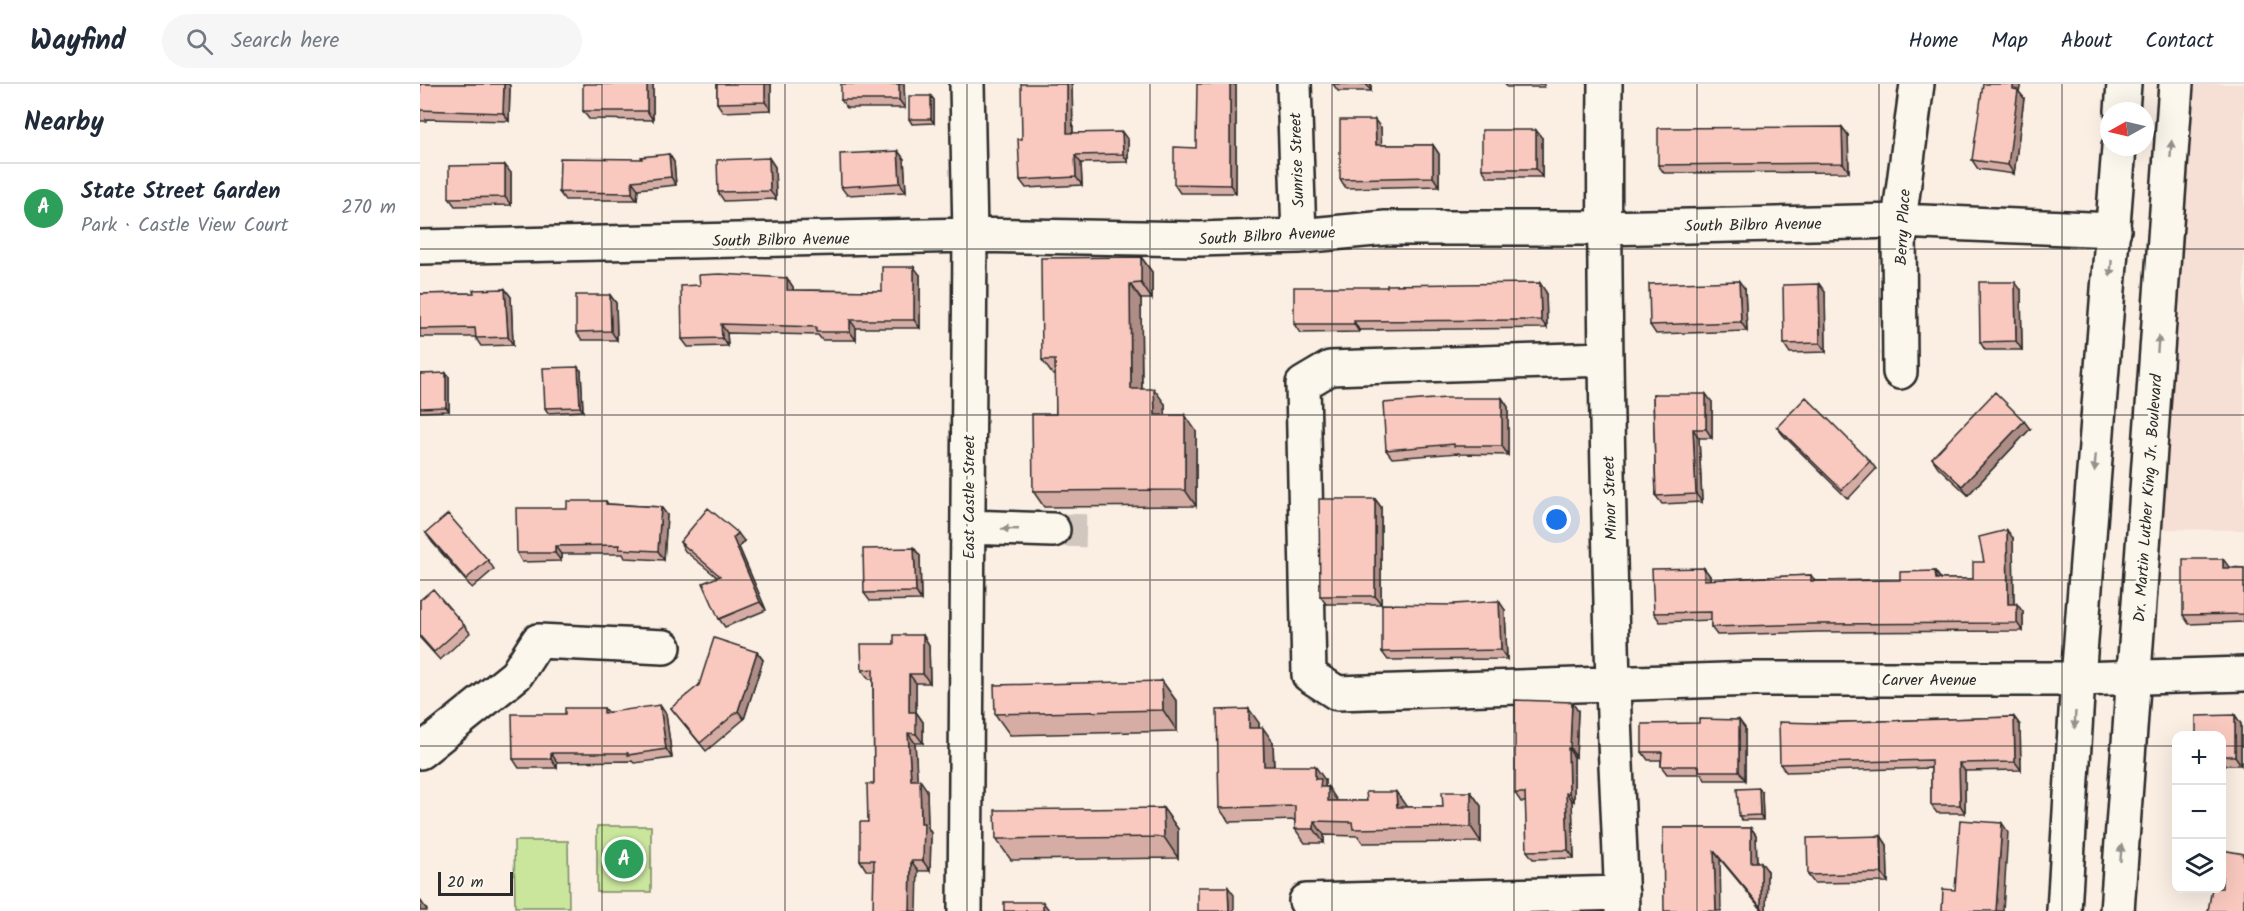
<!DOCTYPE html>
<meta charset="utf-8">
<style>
body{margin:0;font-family:Kalam,sans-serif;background:#f6f6f7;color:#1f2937}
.controls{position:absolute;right:18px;bottom:18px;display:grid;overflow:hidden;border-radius:12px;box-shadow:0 6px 24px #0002}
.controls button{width:54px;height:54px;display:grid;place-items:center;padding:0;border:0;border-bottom:2px solid #e0e1e3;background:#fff;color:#1f2937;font:30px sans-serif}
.compass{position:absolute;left:1680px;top:18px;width:54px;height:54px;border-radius:50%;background:#fff;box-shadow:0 6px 24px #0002;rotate:262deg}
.scale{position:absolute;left:18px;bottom:15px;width:75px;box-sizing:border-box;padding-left:6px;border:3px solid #2b2b2b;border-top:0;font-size:16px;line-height:21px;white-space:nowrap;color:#2b2b2b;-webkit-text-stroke:4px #fbf7ec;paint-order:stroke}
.you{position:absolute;left:1137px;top:436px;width:21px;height:21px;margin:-15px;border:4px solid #fff;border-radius:50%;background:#1a73e8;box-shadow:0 0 0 9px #1a73e833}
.badge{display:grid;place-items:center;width:39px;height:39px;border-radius:50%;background:#2b2b2b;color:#fff;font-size:20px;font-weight:700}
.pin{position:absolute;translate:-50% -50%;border:3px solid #fff;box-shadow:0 2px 6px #0006}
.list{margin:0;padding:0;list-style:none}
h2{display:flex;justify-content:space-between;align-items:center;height:78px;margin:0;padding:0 24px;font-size:26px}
h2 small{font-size:20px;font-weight:400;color:#747a83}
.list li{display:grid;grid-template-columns:39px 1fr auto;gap:18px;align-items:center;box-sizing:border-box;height:90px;padding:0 24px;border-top:2px solid #e0e1e3}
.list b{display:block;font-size:22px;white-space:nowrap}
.list p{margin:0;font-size:20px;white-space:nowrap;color:#747a83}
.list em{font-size:20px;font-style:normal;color:#747a83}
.icon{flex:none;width:33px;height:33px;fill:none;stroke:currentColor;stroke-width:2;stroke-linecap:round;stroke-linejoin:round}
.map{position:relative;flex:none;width:1824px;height:827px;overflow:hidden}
header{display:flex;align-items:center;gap:36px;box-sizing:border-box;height:84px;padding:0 30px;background:#fff;border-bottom:2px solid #e0e1e3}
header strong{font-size:28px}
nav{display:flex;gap:33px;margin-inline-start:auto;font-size:21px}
.search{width:420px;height:54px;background:#f6f6f7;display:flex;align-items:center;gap:15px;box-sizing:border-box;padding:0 21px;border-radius:33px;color:#747a83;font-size:22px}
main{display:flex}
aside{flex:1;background:#fff}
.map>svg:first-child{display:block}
</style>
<header>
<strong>Wayfind</strong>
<div class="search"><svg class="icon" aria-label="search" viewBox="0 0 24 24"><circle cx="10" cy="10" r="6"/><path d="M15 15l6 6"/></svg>Search here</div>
<nav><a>Home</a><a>Map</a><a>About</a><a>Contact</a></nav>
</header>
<main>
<aside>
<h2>Nearby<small></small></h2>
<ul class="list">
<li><span class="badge" style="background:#2e9e5b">A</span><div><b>State Street Garden</b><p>Park · Castle View Court</p></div><em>270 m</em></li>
</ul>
</aside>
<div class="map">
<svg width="1824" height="827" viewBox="0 0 1824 827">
<rect width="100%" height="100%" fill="#fbeee3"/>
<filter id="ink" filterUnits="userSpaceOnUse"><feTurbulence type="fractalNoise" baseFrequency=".0167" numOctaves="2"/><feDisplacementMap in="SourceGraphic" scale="12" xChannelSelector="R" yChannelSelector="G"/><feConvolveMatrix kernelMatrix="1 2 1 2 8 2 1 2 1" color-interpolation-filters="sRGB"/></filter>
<g filter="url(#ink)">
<path fill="#f6dfd5" d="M1771 0H1824V446L1738 445Z"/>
<path fill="#cae69d" stroke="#7a8864" stroke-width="1.5" d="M177 742H231V808H177Z
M94 757H148L149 823H95Z"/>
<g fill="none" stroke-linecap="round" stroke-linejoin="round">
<path stroke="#d1c7be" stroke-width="33" stroke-dasharray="33 16" stroke-linecap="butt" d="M633 446 678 447"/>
<defs>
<path id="minor" d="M874 0 879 152
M1185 0C1183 200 1188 400 1193 600 1195 676 1200 751 1202 827
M0 163 550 151 779 155 879 152 966 144H1183L1479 137 1694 146
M1185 275 910 284 883 300 889 591 917 609 1335 595H1658L1824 590
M1480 288 1479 137 1497 0
M548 443 633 446
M0 668 96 591 118 557 244 563
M886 817 1202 809
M545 827 550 151 547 0"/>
<path id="major" d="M1702 27 1704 0
M1644 827 1658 595 1699 63
M1697 827 1756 0"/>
</defs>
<use href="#minor" stroke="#2b2b2b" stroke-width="38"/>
<use href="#major" stroke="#2b2b2b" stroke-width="38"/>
<use href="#minor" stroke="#fbf7ec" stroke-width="33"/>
<use href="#major" stroke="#fbf7ec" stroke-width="33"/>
</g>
<path fill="#d6ada4" stroke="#2b2b2b" stroke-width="1.5" d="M0 0H89L90 2 89 37 6 35V37H0Z
M233 0V36L169 35 163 27Z
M297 0H351V26L303 28 297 19Z
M484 0 485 24H427L421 16Z
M652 0 653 49 708 56V78L661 79 662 101 606 104 600 96 602 55Z
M913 0H951V7H918Z
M1085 0H1124V3H1087Z
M816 2V109H760L754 100Z
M1599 8 1604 14 1594 90 1558 85 1552 76Z
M511 12 514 16V39L492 40 489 35Z
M1422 43 1428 51 1429 88 1244 89 1238 81Z
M961 44V61H1013L1019 70V102L926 104 920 95Z
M1122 54V93H1068L1062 85Z
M478 67 484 75 486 108 427 111 421 103Z
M249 70 254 78 256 101 218 105 217 116H145L139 108 222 75Z
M349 74 355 83 356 115 304 117 298 108Z
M91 89V121L35 122 29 114Z
M721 173 732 188V215H721L722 305 745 320V331L776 347V422L624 423 613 407 636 330V291H633L622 276Z
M500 191V244H436V256H402L398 251 307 249 308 262 268 263 262 255 280 201 367 194 373 203V206L462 207Z
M1399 200 1405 208 1406 268 1370 269 1364 260Z
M85 205 91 213 93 261 61 262 55 253H0V210L54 209Z
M1325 205 1327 247 1236 250 1230 241Z
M1601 206 1602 266H1565L1560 258Z
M1126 208 1127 244 939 246V248L880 249 874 240Z
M190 211 196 219 197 256H162L156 248Z
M161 287 163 327 128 329 125 324Z
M0 290 29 293V327L0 328Z
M1233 310 1292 318V354H1279L1282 418 1242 420 1236 412Z
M1082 314 1088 323V371L1040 370 1039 369 972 374 966 366Z
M1357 343 1450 377 1456 385 1428 415 1363 351Z
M1610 345 1548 411 1518 383 1512 374Z
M955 415 961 423V520H906L900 512Z
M186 417 188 420 241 423 247 431 244 476 205 474 203 470H141V477L102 478 97 469 147 424Z
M6 449 68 476 74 485 52 504 12 458Z
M1593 454 1594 520 1603 528V547L1397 548 1297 551 1291 543V536L1240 538 1234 529 1284 484 1290 492V496L1391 491 1395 497 1480 496 1515 487 1521 495H1553L1564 478Z
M324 457 319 463 346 526 305 543 299 535 297 493 265 467 260 458Z
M494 464 500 472 501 516 450 517 444 509Z
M1809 483 1824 484V538L1769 540 1763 531Z
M0 516 44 541 50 549 20 576 0 554Z
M1085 526 1087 575 968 576 962 568Z
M503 551 509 561 510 599H496V628L503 638V659H495L497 696 507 706 508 744 511 749 510 787 446 786 440 776 448 738 454 700 453 595H449L442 586 474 560Z
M337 568 343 576 324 635 286 667 251 624Z
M742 597 757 618V647L590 651 575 630Z
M184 624 187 628 246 630 252 674 214 679 212 677 137 678V684H99L93 675 145 630Z
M1158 627 1156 673H1154V717H1152L1154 774 1113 775 1107 767 1106 718H1101L1095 709Z
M1815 631 1821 640V681H1802V651Z
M1594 633 1600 641 1601 686 1545 687V729H1517L1511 721V684L1366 688 1360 680 1396 639Z
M1319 636 1325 644V696H1285L1282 690H1247L1241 682V676H1228L1222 668 1279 639Z
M839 639V644L853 658 854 682 905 696V702L906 703H908L917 717H947L976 708 986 723H1023L1051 708 1061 722V758L943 759 938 752 904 751V759H885L875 745V736L809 738 799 724Z
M1342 708 1343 736H1322L1319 732Z
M743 724 758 745V774L591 776 576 755Z
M1243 744H1331L1336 751 1337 778 1347 786 1346 827H1343L1300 775Z
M1461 752 1467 761 1468 798 1394 799 1388 791Z"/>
<path fill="#ae8d86" stroke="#2b2b2b" stroke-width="1.5" d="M84 0H89L90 2 89 37 83 29Z
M227 0H233V36L227 27Z
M345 0H351V26L345 18Z
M479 0H484L485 24 479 16Z
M647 0H652L653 57 647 49Z
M810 0H814L816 2V109L810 101Z
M946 0H951V7Z
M1593 0H1601L1599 8 1604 14 1594 90 1588 81Z
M511 12 514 16V39L511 35Z
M955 36 961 44 962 70 956 61Z
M1422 43 1428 51 1429 88 1423 79Z
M1116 46 1122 54V93L1116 85Z
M702 48 708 56V78L703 70Z
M1013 61 1019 70V102L1013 93Z
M478 67 484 75 486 108 480 99Z
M249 70 254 78 256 101 251 93Z
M655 71 661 79 662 101 656 93Z
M349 74 355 83 356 115 350 107Z
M85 81 91 89V121L85 113Z
M212 97 218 105 217 116 212 109Z
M721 173 732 188V215L721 199Z
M494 183 500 191V244L494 236Z
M367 194 373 203V214L367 206Z
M1319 197 1325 205 1327 247 1321 238Z
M1595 198 1601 206 1602 266 1596 257Z
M1120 199 1126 208 1127 244 1121 236Z
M710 200 721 215 722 320 711 305Z
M1399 200 1405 208 1406 268 1400 259Z
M85 205 91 213 93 261 88 253Z
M190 211 196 219 197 256 191 247Z
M430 236 436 244V256L430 248Z
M934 237 939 246V248L934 240Z
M301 240 307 249 308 262 302 254Z
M158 283 161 287 163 327 160 323Z
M26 289 29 293V327L26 323Z
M734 305 745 320 746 347 735 331Z
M1286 310 1292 318V354L1286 345Z
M1082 314 1088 323V371L1082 362Z
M765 331 776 347V422L765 406Z
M1604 337 1610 345 1548 411 1542 402Z
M1273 345 1279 354 1282 418 1276 410Z
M955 415 961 423V520L955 512Z
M241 423 247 431 244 476 238 467Z
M1587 446 1593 454 1594 528 1588 520Z
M318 449 324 457 319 463 346 526 340 518 313 454Z
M135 462 141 470V477L135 469Z
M494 464 500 472 501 516 496 508Z
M1803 475 1809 483V493L1803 484Z
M1284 484 1290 492V505L1284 496Z
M1515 487 1521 496 1516 495Z
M1079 517 1085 526 1087 575 1081 566Z
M1597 520 1603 528V547L1597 539Z
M503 551 509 561 510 599 503 590Z
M337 568 343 576 324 635 318 627Z
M489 590 496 599V628L503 638V659L496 650 489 628Z
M742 597 757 618V647L743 626Z
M1152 618 1158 627 1156 673 1150 664Z
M240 621 246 630 252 674 246 665Z
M829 625 839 639V658L829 644Z
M1815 631 1821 640V681L1815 672Z
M1594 633 1600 641 1601 686 1595 678Z
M1319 636 1325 644V696L1319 687Z
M843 644 853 658 854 696 844 682Z
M488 649 495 659 498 706 491 696Z
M1148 664 1154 673V717L1149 709Z
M131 669 137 678V684L131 675Z
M1539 679 1545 687V729L1540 721Z
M895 682 905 696V702L908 706V703L918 718 908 717 895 695Z
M500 696 507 706 508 744 511 749 510 787 503 777 501 739Z
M1339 704 1342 708 1343 736 1340 731Z
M976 708 986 722 987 737 977 723Z
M1051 708 1061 722V758L1051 743Z
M1146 709 1152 717 1154 774 1148 766Z
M743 724 758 745V774L744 753Z
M894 737 904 751V759L894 745Z
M1582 739 1588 748 1583 827H1576Z
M1331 744 1336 751 1337 786 1331 778Z
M1461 752 1467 761 1468 798 1462 789Z
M1294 767 1300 775 1301 827H1296Z
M491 777 498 786 497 827H490Z
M1341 778 1347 786 1346 827H1344L1341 823Z
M808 803 814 811V827H809Z
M0 816 7 826V827H0Z
M623 818 629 826V827H623Z"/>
<path fill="#f9c9bf" stroke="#2b2b2b" stroke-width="1.5" d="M0 0H84L83 29 0 26Z
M163 0H227V27H163Z
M297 0H345V18L297 19Z
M421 0H479V16H421Z
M601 0H647V49L702 48 703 70 655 71 656 93 600 96 598 55H602Z
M777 0H810V101L754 100V63L776 64Z
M1563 0H1593V5L1598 6 1588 81 1552 76Z
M489 12H511V35H489Z
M920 36H955L956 61H1013V93L920 95Z
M1422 43 1423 79 1238 81V44Z
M1062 46H1116V85H1062Z
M478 67 480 99 421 103 420 70Z
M249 70 251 93 212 97V109L139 108 140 74 222 75 221 73Z
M349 74 350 107 298 108 297 76Z
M85 81V113L29 114V82Z
M721 173V199L710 200 711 305H734L735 331H765V406L613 407 612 330H636L635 276H622L621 174Z
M462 183H494V236H430V248H396V243L301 240 302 254 262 255 261 202 280 201 279 191 300 190 367 194V206L462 207Z
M1319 197 1321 238 1230 241 1229 200Z
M1559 198H1595L1596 257 1560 258Z
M1120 199 1121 236 934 237V240H874V203H967V201Z
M1399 200 1400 259 1364 260 1363 201Z
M85 205 88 253 56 254 55 244 0 245V210L54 209 53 206Z
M156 211H190L191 247 156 248Z
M158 283 160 323 125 324 123 284Z
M26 289V323L0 324V290Z
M1575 308 1604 337 1542 402 1512 374Z
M1233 310H1286V345H1273L1276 410 1236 412Z
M1386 313 1450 377 1422 406 1357 343Z
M1026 314H1082V362H1034V360L966 366 963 319Z
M899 415H955V512H900Z
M147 417H186V420L241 423 238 467 199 465 200 461 135 462V469H97L96 424H147Z
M288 424 318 449 313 454 340 518 299 535 283 499 300 492 260 458Z
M28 430 68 476 46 495 6 449Z
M1587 446 1588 520H1597V539L1392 540 1291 543V528L1234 529 1232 485 1284 484V496L1391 491V497L1480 496V488L1515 487 1516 495H1553V478H1564L1559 453Z
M494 464 496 508 444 509 443 465Z
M1763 475H1803V484H1824V530L1763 531Z
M13 505 44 541 14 568 0 552V516Z
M1079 517 1081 566 962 568V520L1034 521V520Z
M474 551H503V590H489V628H496V650L488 649 491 696H500L501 739H504L503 777H491L490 827H453L454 776H440V738H448L447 700H454L453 585 442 586 441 560H474Z
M294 554 337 568 318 627 280 659 251 624 279 601Z
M742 597 743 626 575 630 574 601Z
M1095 616 1152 618 1150 664H1148L1149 709H1146L1148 766 1107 767 1105 709H1095Z
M240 621 246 665 208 671V669H131V675H93L92 630H145V624H184V629Z
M829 625V644H843L844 682H895V695H901L900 703H908V717H947L946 708H976L977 723H1023L1022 708H1051V743L933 745 932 738 894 737V745H875V722L799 724 797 626Z
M1815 631V672H1802V651H1776V632Z
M1594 633 1595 678 1539 679 1540 721H1511V676L1360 680 1359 638 1396 639Z
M1279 635 1319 636V687H1279V682H1241L1242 668H1222V640L1279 639Z
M1339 704 1340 731 1319 732 1317 705Z
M743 724 744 753 576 755 575 726Z
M1540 736 1582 739 1576 827H1522L1523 805 1535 806Z
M1243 744H1331V778H1341V823L1294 767 1296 827H1244Z
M1461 752 1462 789 1388 791 1387 754Z
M1802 766 1824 770V827H1788L1792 804H1802Z
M778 803H808L809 827H778Z
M584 818H623V827H584Z"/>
<defs><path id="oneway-solid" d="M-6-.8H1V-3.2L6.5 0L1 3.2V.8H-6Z" transform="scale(1.5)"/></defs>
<g fill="#93918c">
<use href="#oneway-solid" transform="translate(1751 65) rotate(-86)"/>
<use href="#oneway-solid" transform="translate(1691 184) rotate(95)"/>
<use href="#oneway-solid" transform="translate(1738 260) rotate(-86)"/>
<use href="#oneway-solid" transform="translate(1675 379) rotate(95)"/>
<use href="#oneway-solid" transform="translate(590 445) rotate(-178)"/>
<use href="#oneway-solid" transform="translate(1655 636) rotate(93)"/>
<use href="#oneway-solid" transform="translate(1701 769) rotate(-86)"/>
</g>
</g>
<path fill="none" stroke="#2b2b2b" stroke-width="1.5" stroke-opacity="0.55" d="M182 0V827M365 0V827M547 0V827M730 0V827M912 0V827M1094 0V827M1277 0V827M1459 0V827M1642 0V827M0 165H1824M0 331H1824M0 496H1824M0 662H1756M1802 662H1824"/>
<g text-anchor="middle" stroke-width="6" stroke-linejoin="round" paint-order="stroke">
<g font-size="16" fill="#2b2b2b" stroke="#fbf7ec">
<text transform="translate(876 76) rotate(-92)" y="6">Sunrise Street</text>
<text transform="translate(1333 140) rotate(-1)" y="6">South Bilbro Avenue</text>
<text transform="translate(1482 143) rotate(-87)" y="6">Berry Place</text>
<text transform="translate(847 151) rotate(-3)" y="6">South Bilbro Avenue</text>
<text transform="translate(361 155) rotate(-1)" y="6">South Bilbro Avenue</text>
<text transform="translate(548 413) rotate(-90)" y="6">East Castle Street</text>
<text transform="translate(1189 414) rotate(-92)" y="6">Minor Street</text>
<text transform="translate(1727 414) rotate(-86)" y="6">Dr. Martin Luther King Jr. Boulevard</text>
<text x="1509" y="601">Carver Avenue</text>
</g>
</g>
</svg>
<div class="controls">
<button>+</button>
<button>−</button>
<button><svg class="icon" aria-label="layers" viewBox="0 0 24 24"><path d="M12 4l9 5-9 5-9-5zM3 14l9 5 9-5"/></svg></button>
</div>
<svg class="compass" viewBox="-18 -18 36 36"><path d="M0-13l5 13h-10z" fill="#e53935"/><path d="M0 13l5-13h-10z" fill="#747a83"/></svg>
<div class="scale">20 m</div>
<div class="you"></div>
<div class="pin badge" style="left:204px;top:775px;background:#2e9e5b">A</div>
</div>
</main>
